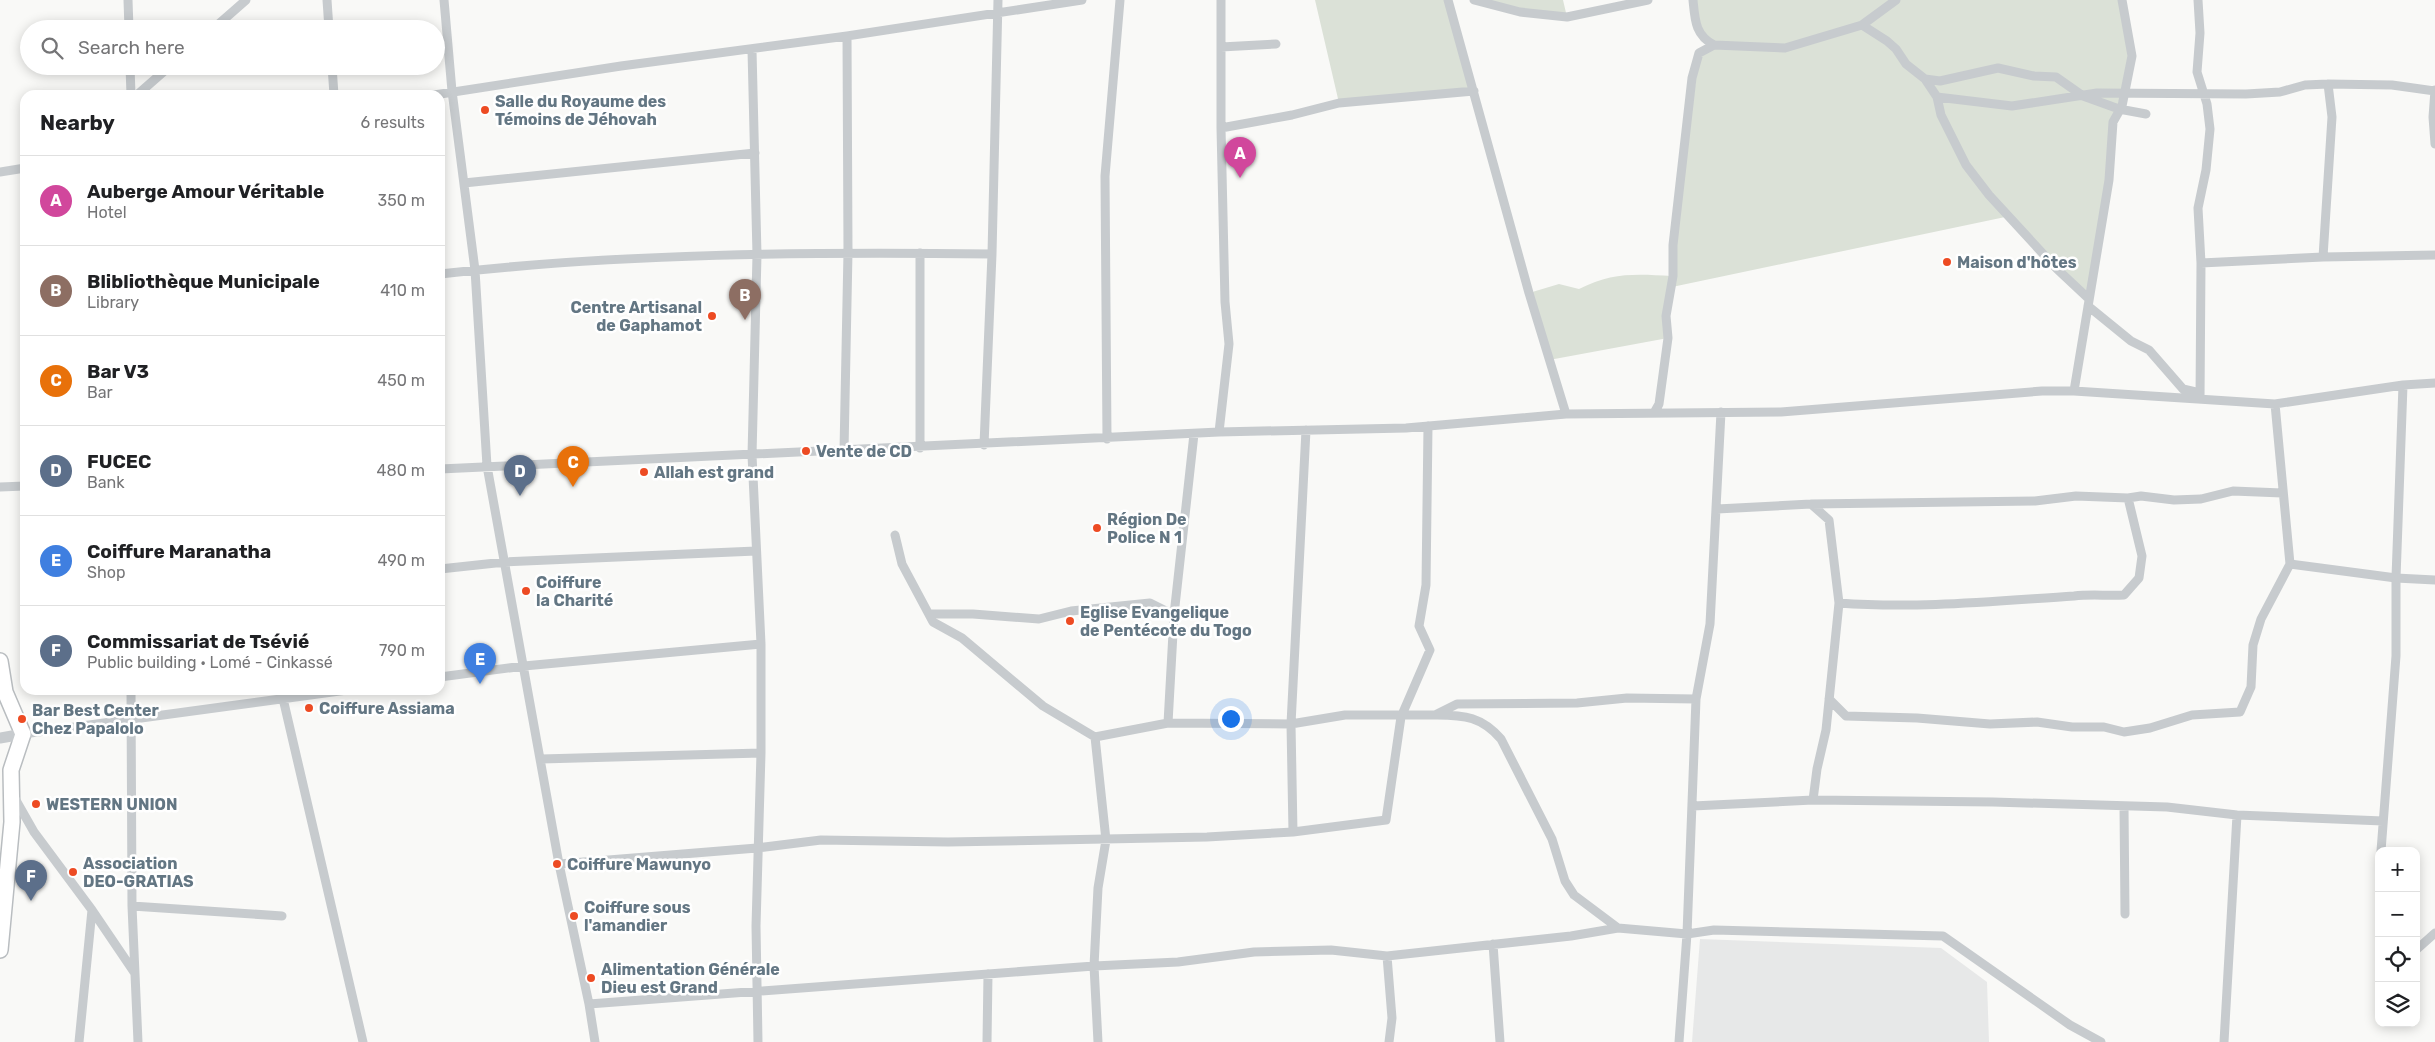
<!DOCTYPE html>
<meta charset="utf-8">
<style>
body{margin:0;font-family:Rubik,sans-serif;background:#f2f2f2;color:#202124}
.controls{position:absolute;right:15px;bottom:15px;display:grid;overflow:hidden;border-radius:10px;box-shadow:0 2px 12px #0003}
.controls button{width:45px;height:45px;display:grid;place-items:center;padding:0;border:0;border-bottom:1px solid #e0e0e0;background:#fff;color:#202124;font:25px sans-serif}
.you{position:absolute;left:1230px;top:718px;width:18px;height:18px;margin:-12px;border:4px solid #fff;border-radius:50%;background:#1a73e8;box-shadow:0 0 0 8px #1a73e833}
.badge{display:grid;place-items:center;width:32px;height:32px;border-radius:50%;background:#7c3aed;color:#fff;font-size:16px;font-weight:700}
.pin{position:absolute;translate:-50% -41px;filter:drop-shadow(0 1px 2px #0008)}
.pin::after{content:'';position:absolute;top:26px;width:18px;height:15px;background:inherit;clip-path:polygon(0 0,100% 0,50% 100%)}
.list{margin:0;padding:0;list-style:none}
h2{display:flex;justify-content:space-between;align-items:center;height:65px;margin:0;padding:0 20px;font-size:21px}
h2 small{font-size:16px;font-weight:400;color:#757577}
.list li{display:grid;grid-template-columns:32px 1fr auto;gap:15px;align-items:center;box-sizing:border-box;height:90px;padding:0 20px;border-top:1px solid #e0e0e0}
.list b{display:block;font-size:19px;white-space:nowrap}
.list p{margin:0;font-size:16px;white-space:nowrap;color:#757577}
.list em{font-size:16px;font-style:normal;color:#757577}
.icon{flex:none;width:28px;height:28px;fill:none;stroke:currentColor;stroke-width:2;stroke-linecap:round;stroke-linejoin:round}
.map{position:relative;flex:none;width:2435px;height:1042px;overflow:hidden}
.search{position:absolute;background:#fff;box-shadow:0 2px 12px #0003;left:20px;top:20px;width:425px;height:55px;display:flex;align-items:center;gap:12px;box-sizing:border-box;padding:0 18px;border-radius:28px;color:#757577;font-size:19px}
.panel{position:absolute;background:#fff;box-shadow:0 2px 12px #0003;left:20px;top:90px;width:425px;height:605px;border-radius:15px}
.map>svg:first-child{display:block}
</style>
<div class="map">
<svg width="2435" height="1042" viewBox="0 0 2435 1042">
<rect width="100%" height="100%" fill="#f9f9f7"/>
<path fill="#e7e8e8" d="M1700 939 1941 948 1987 982 1989 1042H1692Z"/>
<path fill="#dbe1d7" d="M1315 0H1449L1474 91 1339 103Z
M1474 0H1563L1567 17Z
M1693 0H2122L2132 56 2113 122 2089 299 2010 216 1672 287 1668 338 1549 360 1529 293 1559 284 1579 289C1612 272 1636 274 1672 276L1699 53 1714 45 1697 30Z"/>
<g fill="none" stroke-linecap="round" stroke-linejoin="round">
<defs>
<path id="trunk" d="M0 661 5 692 23 734 11 770 12 822 0 950"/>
</defs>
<use href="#trunk" stroke="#b9bdc0" stroke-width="18"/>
<path stroke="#c7cbce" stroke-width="9" d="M128 0 129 29
M327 0 329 29
M444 0 452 91 475 270 487 466 559 864 757 848 821 840 948 842 1207 837 1293 832 1386 820 1401 717 1430 650 1419 626 1426 585 1428 426
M1448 0 1529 293 1566 414
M1474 0 1520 12 1567 17 1648 0
M1693 0C1695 20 1695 35 1714 45L1785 48 1862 25 1896 0
M2198 0 2200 33 2197 72 2207 104 2210 129 2206 170 2198 208 2201 263 2200 399
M1862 25 1887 41 1896 49 1906 64 1925 79 1937 97 1941 115 1966 165 1989 195 2057 269 2089 299
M213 29 246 0
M1221 47 1276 44
M752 50 757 255 752 455 761 644V753L756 926 758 1042
M130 66 131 95
M332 66 334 95
M1925 79 1940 81 1998 68 2034 76 2056 77 2083 96 2119 109 2146 114
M2435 90 2433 117 2435 144
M137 95 170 66
M434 95 621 66 847 36 1082 0
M1937 97 2012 106 2097 93 2246 94 2280 92 2305 85 2328 84 2392 85 2435 91
M1221 128 1292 115 1339 103 1474 91
M0 172 25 168
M464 183 755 153
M2323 257 2332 117 2328 84
M2201 263 2323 257 2435 255
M440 274C623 253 809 252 992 254
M2088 306 2131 341 2149 350 2183 389 2200 393
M2074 391 2109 180 2113 122 2122 106 2132 56 2122 0
M1654 413 1659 404 1668 338 1666 316 1673 276V245L1692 78 1699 53 1714 45
M1219 432 1229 344 1225 302 1221 128V0
M1107 439 1105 176 1120 0
M984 445 992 254 998 0
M920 448V253
M844 451 848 252 847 36
M440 469 1219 432 1406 428 1566 414 1781 412 2042 391H2074L2275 404 2403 385 2435 383
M0 487 25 486
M1811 504 1829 520 1839 603 1826 730 1817 769 1813 800
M1717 509 1811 504 2035 501 2076 496 2128 498 2141 496 2174 500 2201 499 2233 491 2282 493
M895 535 902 564 933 622 962 638 1043 706 1095 737 1168 723 1291 724 1345 715H1435L1457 704 1577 703 1627 698 1696 699
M2290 564 2396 578 2435 580
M440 569 505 562 756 551
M1839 603C1917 609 1996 601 2074 596 2091 594 2107 596 2124 595L2139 578 2142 556 2128 498
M929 614H973L1039 619 1071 611 1150 603 1174 615
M440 677 524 666 761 644
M131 690 132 906 138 1042
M281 690 363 1042
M1829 699 1846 716 1917 718 1990 724 2037 722 2072 727H2104L2124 732 2150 728 2192 715 2240 712 2251 687 2253 645 2261 619 2290 564 2275 404
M1437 715C1465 715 1482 717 1501 739L1552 839 1565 881 1574 895 1618 928 1687 934 1714 930 1943 936 2070 1025 2101 1042
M1168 723 1174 615 1194 434
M23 734 347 690
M1095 737 1106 840 1098 888 1094 966 1098 1042
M541 759 761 753
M13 795 34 832 92 910 79 1042
M1693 806 1813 800 1993 802 2167 807 2237 815 2383 821
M2124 806 2125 914
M1293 832 1291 724 1306 430
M2381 851 2396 656V578L2403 385
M559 864 589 1004 595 1042
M132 906 282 916
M92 910 134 972
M1493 944 1500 1042
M2416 950 2435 933
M1387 956 1392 1018 1389 1042
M589 1004 1094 966 1178 962 1254 952 1331 950 1387 956 1571 936 1618 928
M987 1042 988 974
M1679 1042 1687 934 1696 699 1710 624 1721 412
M2224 1042 2237 815"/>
<path stroke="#c7cbce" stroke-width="11" d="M0 738 23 734"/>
<use href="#trunk" stroke="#fff" stroke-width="15"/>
</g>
<g fill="#ed4b23" stroke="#fff" stroke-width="2">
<circle cx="485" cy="110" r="5"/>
<circle cx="1947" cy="262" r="5"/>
<circle cx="712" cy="316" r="5"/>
<circle cx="806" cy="451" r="5"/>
<circle cx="644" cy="472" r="5"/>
<circle cx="1097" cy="528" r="5"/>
<circle cx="526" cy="591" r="5"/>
<circle cx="1070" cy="621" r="5"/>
<circle cx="309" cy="708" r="5"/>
<circle cx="22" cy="719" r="5"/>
<circle cx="36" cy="804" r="5"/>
<circle cx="557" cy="864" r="5"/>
<circle cx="73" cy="872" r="5"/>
<circle cx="574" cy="916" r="5"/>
<circle cx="591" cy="978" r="5"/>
</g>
<g text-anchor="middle" stroke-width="5" stroke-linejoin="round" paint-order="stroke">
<g font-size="16" font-weight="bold" fill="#637683" stroke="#fff" text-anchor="start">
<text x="495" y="107">Salle du Royaume des<tspan x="495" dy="18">Témoins de Jéhovah</tspan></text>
<text x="1957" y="268">Maison d'hôtes</text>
<text x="702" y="313" text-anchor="end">Centre Artisanal<tspan x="702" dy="18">de Gaphamot</tspan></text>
<text x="816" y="457">Vente de CD</text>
<text x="654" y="478">Allah est grand</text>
<text x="1107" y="525">Région De<tspan x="1107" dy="18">Police N 1</tspan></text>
<text x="536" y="588">Coiffure<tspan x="536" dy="18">la Charité</tspan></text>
<text x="1080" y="618">Eglise Evangelique<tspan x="1080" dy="18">de Pentécote du Togo</tspan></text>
<text x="319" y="714">Coiffure Assiama</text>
<text x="32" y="716">Bar Best Center<tspan x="32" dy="18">Chez Papalolo</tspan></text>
<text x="46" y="810">WESTERN UNION</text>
<text x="83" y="869">Association<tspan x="83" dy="18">DEO-GRATIAS</tspan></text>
<text x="567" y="870">Coiffure Mawunyo</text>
<text x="584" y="913">Coiffure sous<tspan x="584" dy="18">l'amandier</tspan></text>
<text x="601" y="975">Alimentation Générale<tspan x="601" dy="18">Dieu est Grand</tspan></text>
</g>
</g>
</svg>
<div class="controls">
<button>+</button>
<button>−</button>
<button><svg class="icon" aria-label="locate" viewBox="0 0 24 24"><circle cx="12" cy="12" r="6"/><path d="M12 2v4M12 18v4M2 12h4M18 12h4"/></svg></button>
<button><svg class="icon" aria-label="layers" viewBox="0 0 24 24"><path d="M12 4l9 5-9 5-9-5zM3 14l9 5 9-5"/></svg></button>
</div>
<div class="you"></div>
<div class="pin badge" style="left:1240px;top:178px;background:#d1479c">A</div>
<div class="pin badge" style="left:745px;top:320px;background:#8d6e63">B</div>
<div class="pin badge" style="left:573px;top:487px;background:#e8710a">C</div>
<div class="pin badge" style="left:520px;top:496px;background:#5c6f8a">D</div>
<div class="pin badge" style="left:480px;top:684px;background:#3f7fe0">E</div>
<div class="pin badge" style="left:31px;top:901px;background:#5c6f8a">F</div>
<div class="search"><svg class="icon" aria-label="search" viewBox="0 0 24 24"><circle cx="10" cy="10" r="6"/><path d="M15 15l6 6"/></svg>Search here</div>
<section class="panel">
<h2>Nearby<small>6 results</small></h2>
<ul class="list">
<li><span class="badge" style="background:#d1479c">A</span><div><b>Auberge Amour Véritable</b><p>Hotel</p></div><em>350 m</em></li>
<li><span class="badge" style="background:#8d6e63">B</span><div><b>Blibliothèque Municipale</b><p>Library</p></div><em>410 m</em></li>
<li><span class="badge" style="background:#e8710a">C</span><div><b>Bar V3</b><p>Bar</p></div><em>450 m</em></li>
<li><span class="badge" style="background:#5c6f8a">D</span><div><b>FUCEC</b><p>Bank</p></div><em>480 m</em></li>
<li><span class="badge" style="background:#3f7fe0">E</span><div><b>Coiffure Maranatha</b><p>Shop</p></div><em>490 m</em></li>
<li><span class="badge" style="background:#5c6f8a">F</span><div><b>Commissariat de Tsévié</b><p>Public building · Lomé - Cinkassé</p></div><em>790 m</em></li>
</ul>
</section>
</div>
